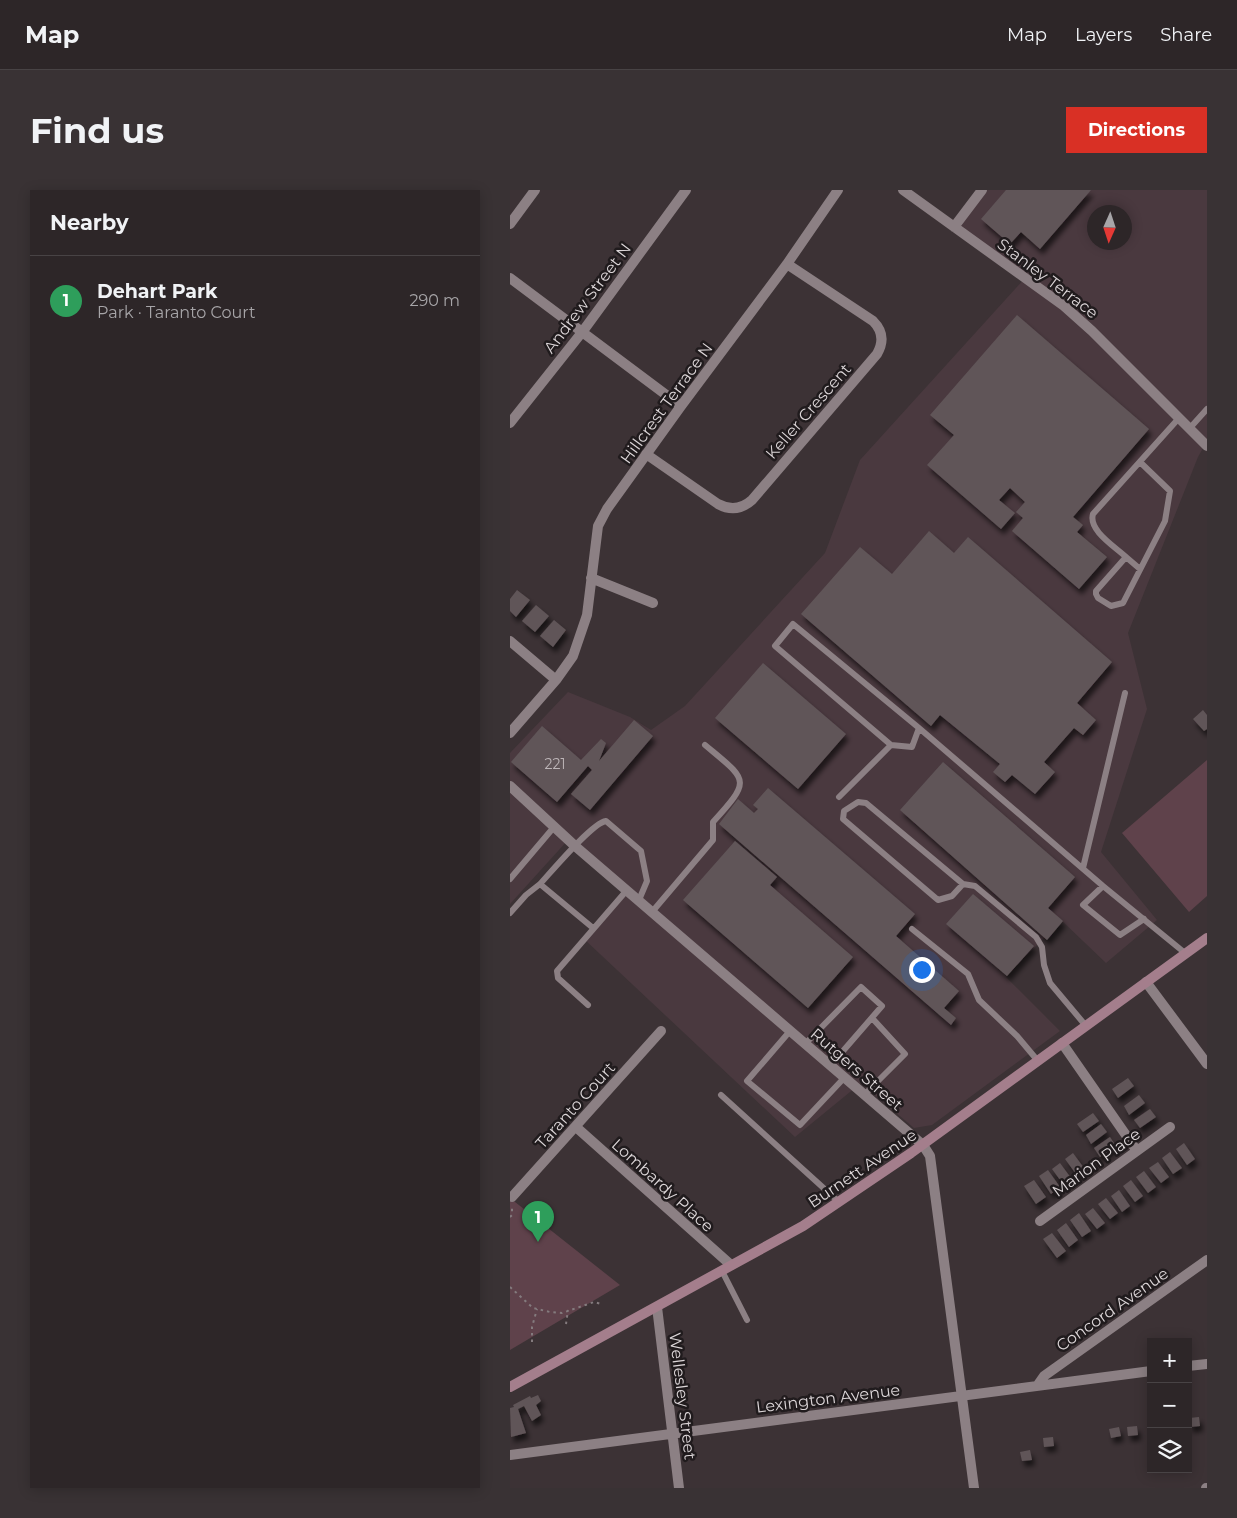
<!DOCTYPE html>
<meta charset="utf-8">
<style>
body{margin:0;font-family:Montserrat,sans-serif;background:#393234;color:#f1f3f6}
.controls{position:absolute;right:15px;bottom:15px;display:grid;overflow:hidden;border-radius:0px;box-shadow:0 2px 12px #0003}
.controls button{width:45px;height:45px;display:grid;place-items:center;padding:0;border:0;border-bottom:1px solid #484345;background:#2d2628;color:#f1f3f6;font:25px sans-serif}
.compass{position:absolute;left:577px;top:15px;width:45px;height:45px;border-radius:50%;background:#2d2628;box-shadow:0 2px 12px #0003;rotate:183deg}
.you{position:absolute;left:411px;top:779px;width:18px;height:18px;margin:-12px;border:4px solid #fff;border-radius:50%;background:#1a73e8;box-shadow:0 0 0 8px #1a73e833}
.badge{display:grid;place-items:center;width:32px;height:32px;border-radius:50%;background:#d93025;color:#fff;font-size:16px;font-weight:700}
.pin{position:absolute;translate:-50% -41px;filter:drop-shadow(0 1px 2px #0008)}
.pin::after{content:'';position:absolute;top:26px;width:18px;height:15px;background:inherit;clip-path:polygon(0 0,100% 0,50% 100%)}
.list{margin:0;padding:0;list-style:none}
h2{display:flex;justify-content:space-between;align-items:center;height:65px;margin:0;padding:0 20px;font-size:21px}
h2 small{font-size:16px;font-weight:400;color:#a7a5a8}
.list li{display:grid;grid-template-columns:32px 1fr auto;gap:15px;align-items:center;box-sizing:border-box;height:90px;padding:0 20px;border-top:1px solid #484345}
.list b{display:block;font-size:19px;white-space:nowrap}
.list p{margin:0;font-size:16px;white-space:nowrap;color:#a7a5a8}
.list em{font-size:16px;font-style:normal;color:#a7a5a8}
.icon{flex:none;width:28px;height:28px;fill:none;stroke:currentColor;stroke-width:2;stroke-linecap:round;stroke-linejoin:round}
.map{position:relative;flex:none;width:697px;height:1298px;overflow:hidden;border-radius:0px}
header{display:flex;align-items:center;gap:30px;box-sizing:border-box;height:70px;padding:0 25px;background:#2d2628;border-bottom:1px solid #484345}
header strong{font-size:24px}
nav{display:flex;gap:28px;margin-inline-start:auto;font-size:18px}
.intro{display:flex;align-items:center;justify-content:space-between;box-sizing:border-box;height:120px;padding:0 30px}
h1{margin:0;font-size:35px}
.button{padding:12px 22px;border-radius:0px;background:#d93025;color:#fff;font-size:18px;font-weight:700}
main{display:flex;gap:30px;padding:0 30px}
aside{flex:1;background:#2d2628;border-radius:0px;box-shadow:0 2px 12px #0003}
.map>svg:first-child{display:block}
</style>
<header>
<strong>Map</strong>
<nav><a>Map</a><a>Layers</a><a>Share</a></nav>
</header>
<div class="intro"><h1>Find us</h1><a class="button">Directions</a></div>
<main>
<aside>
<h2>Nearby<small></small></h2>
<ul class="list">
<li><span class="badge" style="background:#2e9e5b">1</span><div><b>Dehart Park</b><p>Park · Taranto Court</p></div><em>290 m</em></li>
</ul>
</aside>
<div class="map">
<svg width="697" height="1298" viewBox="0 0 697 1298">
<defs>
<filter id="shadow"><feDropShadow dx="3" dy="5.5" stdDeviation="2.5" flood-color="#0009"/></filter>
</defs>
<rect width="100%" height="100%" fill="#3c3235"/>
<path fill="#4a393f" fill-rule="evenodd" d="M470 0H697V251L688 267 618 443 637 519 591 662 647 730 596 773 551 730 496 787 550 841 422 935 404 938 351 893 285 947 74 749 116 701 58 650 0 714V563L58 502 120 527 141 540 175 516 315 363 350 270 516 87 442 36ZM584 22H614V52H584Z"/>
<path fill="#5f424b" d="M697 570V706L679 722 612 643Z
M0 1008 110 1095 0 1160Z"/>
<path fill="#605558" filter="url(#shadow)" d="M496 0H581L530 59 511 42 500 54 471 29Z
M507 125 639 239 563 327 573 335 567 342 597 367 569 399 502 341 513 328 506 322 515 312 500 298 489 310 505 323 491 339 417 275 444 245 420 225Z
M419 341 444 363 458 347 602 472 567 513 586 530 573 545 564 538 534 572 545 582 525 604 502 585 495 592 483 582 490 574 430 525 421 536 291 424 350 357 382 384Z
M7 400 20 410 6 427 0 421V409Z
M26 415 39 426 25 442 12 431Z
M44 430 56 440 43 457 30 446Z
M253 473 336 544 288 599 205 528Z
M693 520 697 525V539L694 541 683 529Z
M124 530 143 546 80 620 61 604 82 580 78 576 47 612 1 572 32 536 71 570 91 549 96 553 89 571Z
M433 572 565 687 538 718 553 731 537 750 390 620Z
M258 598 405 724 386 746 449 801 434 818 446 828 441 835 209 634 228 609 244 623 248 619 243 615Z
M225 651 267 687 260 695 343 767 298 818 173 710Z
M463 704 524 756 497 786 436 734Z
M618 888 624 896 608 908 602 899Z
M629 905 635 913 619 925 614 916Z
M640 919 646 927 630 938 624 930Z
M583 923 589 931 573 942 567 934Z
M591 934 597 942 581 954 576 945Z
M600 947 606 956 590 967 584 958Z
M674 953 685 969 677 975 666 959Z
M660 962 672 978 663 984 652 968Z
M563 963 574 978 566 984 555 969Z
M648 972 659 987 651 993 639 978Z
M550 973 561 988 553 994 542 979Z
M538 980 550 997 541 1004 529 986Z
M634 981 646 997 638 1003 626 987Z
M524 990 536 1007 526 1014 514 996Z
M621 990 633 1006 625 1012 613 996Z
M609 1000 620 1016 612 1022 601 1006Z
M596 1008 608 1023 600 1029 588 1014Z
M583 1018 595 1033 587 1039 575 1024Z
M569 1023 581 1041 572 1047 560 1030Z
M556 1033 568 1050 559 1057 547 1040Z
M542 1043 556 1061 547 1068 533 1049Z
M28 1205 31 1211 26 1215 31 1225 22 1231 14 1216 8 1219 16 1243 1 1247 0 1218 4 1217 3 1215 20 1206 21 1208Z
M689 1227 690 1236 680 1237 679 1228Z
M627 1236 628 1245 618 1246 617 1237Z
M609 1237 611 1246 601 1248 599 1239Z
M543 1247 544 1256 534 1257 533 1248Z
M520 1260 522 1270 512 1271 510 1262Z"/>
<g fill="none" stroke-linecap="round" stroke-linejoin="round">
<path stroke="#847b7e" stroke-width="2" stroke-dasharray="2.5 4" stroke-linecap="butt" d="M0 1027 2 1025V1018
M0 1097 23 1118 40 1122 52 1123 84 1112 91 1114
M56 1134 58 1120
M22 1152V1137L27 1119"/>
<path stroke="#8c8084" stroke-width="6" d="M679 239 697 219
M630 272 660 301 655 331 613 413 601 416 588 408 586 404V401L616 367C604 356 578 340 583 324L669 228
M616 367 630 379
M381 555 402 557 409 538
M329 607 381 555 265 456 283 434 409 538 593 696 675 763
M573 678 615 503
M0 689 44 637
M453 694 442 706 428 710 333 629 334 621 348 612 356 613 453 694 465 696 526 747 532 757 534 775 540 793 576 836
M593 696 573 715 610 745 634 729
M142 722 203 650V632C242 589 238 591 195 555
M0 723 16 705 30 694
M83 738 30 694C42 681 82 633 96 631L131 661 137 691 129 710
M402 739 458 784 469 810 507 846 528 871
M78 815 48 788 47 781 117 700
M280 841 237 891 290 935 334 888
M295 854 351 797 372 816 320 876
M211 905 329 1012
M354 905 395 864 362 828
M212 1081 237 1130"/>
<path stroke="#8c8084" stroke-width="10" d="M393 0 554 116 582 141 697 256
M0 34 25 0
M444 37 472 0
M0 88 171 216
M0 233 73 141 176 0
M136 264 208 314C221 321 232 319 242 310L367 164C374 152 373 141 363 131L277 74
M81 388 143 413
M0 451 46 490
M0 543 46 490 63 466 77 425 88 336 97 319 171 216 277 74 328 0
M0 596 65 656 413 955 420 966 464 1298
M636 792 697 874
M552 853 627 961
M66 937 221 1075
M2 1007 151 841
M530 1031 660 937
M147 1117 169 1298
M678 1176 697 1174
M527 1196 534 1186 697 1070
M0 1265 641 1181
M696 1298H697"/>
<path stroke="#a47e8c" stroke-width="10" d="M0 1197 293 1036 401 963 697 748"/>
</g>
<g text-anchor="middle" stroke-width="5" stroke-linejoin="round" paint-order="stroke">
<g font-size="14" fill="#bdb6b8">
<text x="45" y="579">221</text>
</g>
<g font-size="16" fill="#dcd6d8" stroke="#201b1d">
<text transform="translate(538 88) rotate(37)" y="6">Stanley Terrace</text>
<text transform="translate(77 108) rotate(-53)" y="6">Andrew Street N</text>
<text transform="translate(156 213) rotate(-54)" y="6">Hillcrest Terrace N</text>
<text transform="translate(298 221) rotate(-49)" y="6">Keller Crescent</text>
<text transform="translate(347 879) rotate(41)" y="6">Rutgers Street</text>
<text transform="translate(65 915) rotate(-48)" y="6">Taranto Court</text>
<text transform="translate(586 972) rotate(-36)" y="6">Marion Place</text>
<text transform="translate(352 978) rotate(-34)" y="6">Burnett Avenue</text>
<text transform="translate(153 995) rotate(42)" y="6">Lombardy Place</text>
<text transform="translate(602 1119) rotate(-35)" y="6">Concord Avenue</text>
<text transform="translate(173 1206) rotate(83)" y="6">Wellesley Street</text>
<text transform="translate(318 1208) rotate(-7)" y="6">Lexington Avenue</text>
</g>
</g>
</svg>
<div class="controls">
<button>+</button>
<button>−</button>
<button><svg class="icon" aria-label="layers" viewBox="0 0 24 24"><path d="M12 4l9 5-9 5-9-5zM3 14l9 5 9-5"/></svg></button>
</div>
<svg class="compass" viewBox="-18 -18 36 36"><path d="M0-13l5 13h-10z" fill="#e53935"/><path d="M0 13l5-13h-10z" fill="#a7a5a8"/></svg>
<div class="you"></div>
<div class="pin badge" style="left:28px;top:1052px;background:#2e9e5b">1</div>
</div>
</main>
